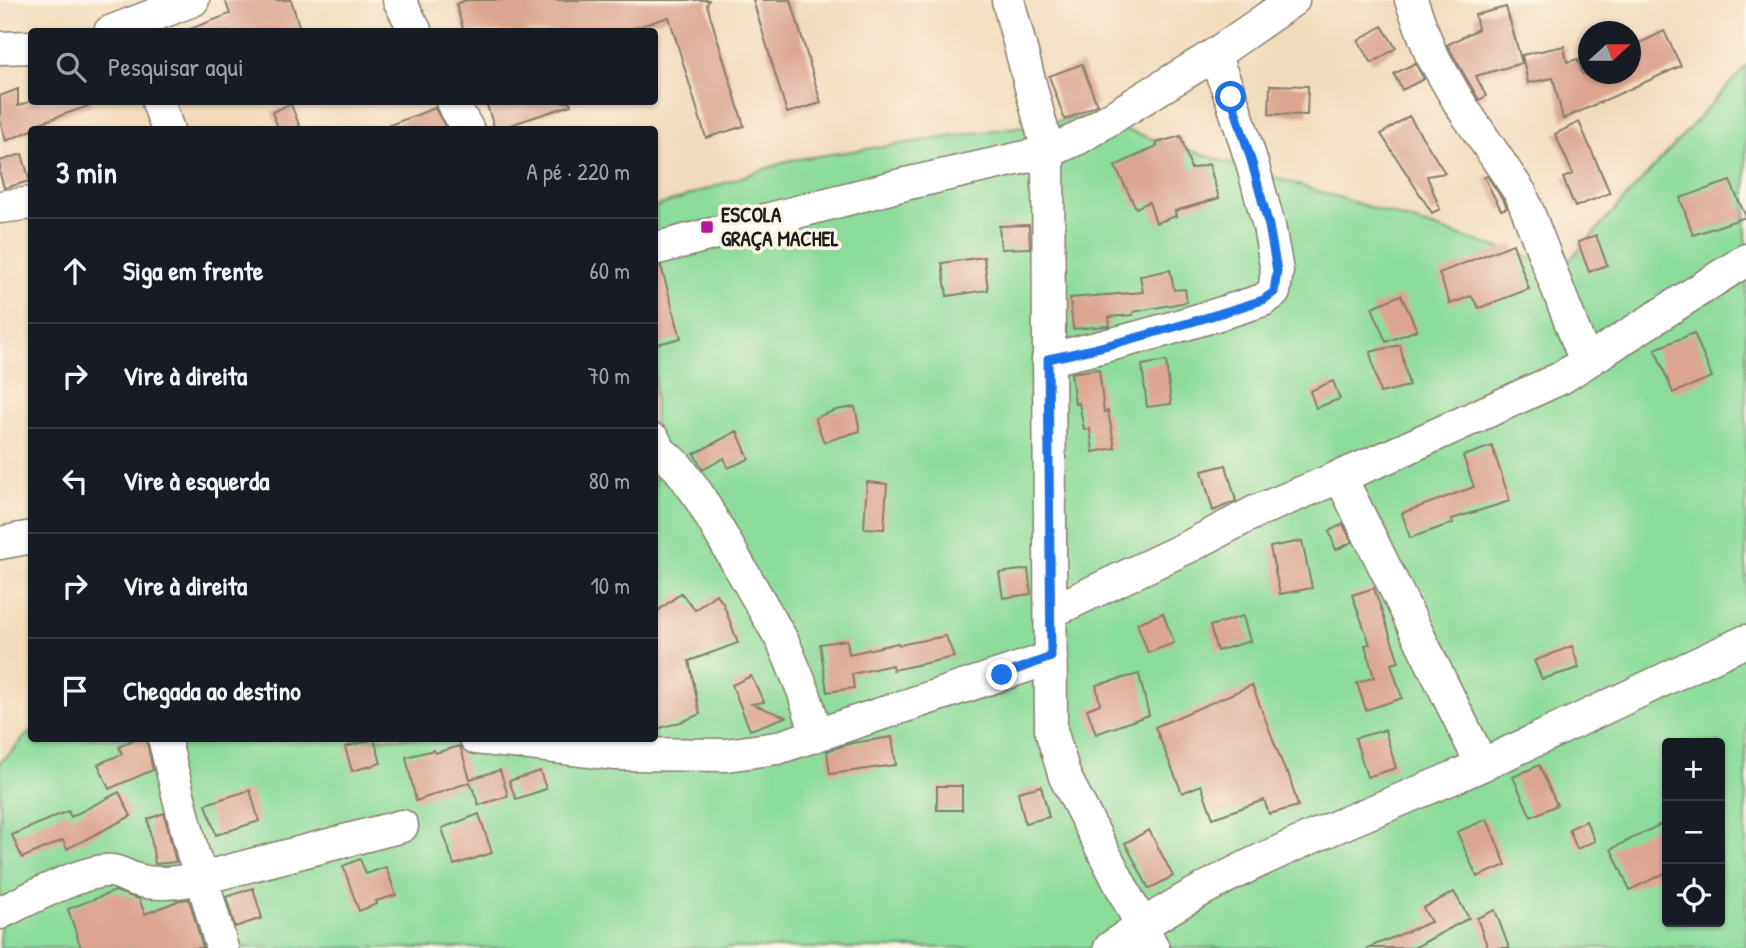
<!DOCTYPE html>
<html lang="pt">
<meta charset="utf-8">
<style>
body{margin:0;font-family:"Patrick Hand",sans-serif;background:#20242c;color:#f1f3f6}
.controls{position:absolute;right:21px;bottom:21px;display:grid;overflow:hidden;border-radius:7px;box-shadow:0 2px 5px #0004}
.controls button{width:63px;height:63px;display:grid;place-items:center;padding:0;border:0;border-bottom:2px solid #363941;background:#171b24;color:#f1f3f6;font:35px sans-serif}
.compass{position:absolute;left:1578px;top:21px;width:63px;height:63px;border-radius:50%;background:#171b24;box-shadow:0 2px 5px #0004;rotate:69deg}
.stop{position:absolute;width:21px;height:21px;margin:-16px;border:5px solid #1a73e8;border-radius:50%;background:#fff}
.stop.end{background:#1a73e8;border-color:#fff;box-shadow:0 2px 7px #0008}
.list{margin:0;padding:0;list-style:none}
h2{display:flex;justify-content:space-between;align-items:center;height:91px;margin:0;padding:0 28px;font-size:30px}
h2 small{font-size:23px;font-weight:400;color:#9ea1a6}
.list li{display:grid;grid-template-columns:46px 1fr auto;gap:21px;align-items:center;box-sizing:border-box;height:105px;padding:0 28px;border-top:2px solid #363941}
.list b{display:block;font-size:26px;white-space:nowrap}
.list em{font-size:23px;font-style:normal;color:#9ea1a6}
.icon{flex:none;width:38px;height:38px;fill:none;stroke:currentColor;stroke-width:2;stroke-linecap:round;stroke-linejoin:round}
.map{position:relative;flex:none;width:1746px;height:948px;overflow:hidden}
.search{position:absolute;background:#171b24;box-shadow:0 2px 5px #0004;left:28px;top:28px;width:630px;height:77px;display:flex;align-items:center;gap:18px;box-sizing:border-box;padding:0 24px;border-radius:7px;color:#9ea1a6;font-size:26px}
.panel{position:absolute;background:#171b24;box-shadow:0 2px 5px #0004;left:28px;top:126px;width:630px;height:616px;border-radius:7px}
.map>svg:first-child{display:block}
</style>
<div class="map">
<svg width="1746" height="948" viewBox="0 0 1746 948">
<rect width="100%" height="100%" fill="#fcf5e5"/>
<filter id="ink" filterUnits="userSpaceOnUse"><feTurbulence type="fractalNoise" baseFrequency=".0143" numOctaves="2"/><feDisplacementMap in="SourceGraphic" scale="14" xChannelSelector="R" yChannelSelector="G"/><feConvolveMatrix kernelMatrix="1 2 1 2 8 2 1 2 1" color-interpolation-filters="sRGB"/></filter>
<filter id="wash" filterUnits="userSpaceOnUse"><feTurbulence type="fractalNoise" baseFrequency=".00686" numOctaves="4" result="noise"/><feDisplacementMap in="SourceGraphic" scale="28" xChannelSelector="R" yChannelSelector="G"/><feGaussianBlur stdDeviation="1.57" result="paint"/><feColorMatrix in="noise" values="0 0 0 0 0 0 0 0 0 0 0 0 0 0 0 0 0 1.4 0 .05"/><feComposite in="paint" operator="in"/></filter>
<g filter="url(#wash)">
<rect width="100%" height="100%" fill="#f1dbbb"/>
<path fill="#8bdb9a" stroke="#547c5b" stroke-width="2" fill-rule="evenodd" d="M1746 66V948H0V761L7 757 31 730 32 738H654L655 207 791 160 1084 117 1562 268ZM1667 743H1720V922H1667Z"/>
<g id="blocks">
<path fill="#dba590" d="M225 0H291L301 32H190V29L230 14Z
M466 0H709L707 5 744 126 706 138 669 17 621 32H464L456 4Z
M753 0H791L821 103 787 113Z
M1506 7 1522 63 1476 76 1486 96 1479 100 1447 45 1478 29 1475 15Z
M1382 26 1396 48 1372 63 1358 41Z
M1664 31 1681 66 1563 119 1553 78 1528 83 1522 55 1564 46 1567 62 1578 59 1582 74H1630V48Z
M1415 63 1424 79 1402 90 1394 74Z
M1082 64 1097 105 1065 120 1049 76Z
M1270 85 1308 86 1307 115 1269 114Z
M18 89V106L29 102H93L94 104 34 125 35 129 6 141 0 120V96Z
M486 102H570L571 105 495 130Z
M291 104 301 130H279L272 112Z
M435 108 447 130H382V128Z
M1409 116 1445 173 1427 176 1440 209 1432 213 1381 134Z
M1579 122 1610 193 1575 207 1563 178 1573 174 1555 134Z
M1181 136 1191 169 1209 164 1219 198 1175 211 1176 216 1156 223 1149 202 1136 208 1115 166 1157 146 1156 143Z
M22 154 30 181 4 188 0 174V161Z
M1487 176 1505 203 1507 208 1501 210 1484 177Z
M1730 181 1746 217 1693 235 1680 198Z
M1029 225 1030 248 1001 249 999 226Z
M1596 235 1607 265 1589 272 1578 242Z
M1513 244 1529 289 1479 308 1471 296 1450 304 1439 273Z
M984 257 988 290 947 296 942 263Z
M661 266 681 338 654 345V267Z
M1170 270 1174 290 1185 289 1187 302 1133 312V315L1109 317 1110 326H1107L1073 329 1070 298 1143 292 1140 276Z
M1401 295 1417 330 1386 342 1372 307Z
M1694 333 1712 377 1673 393 1655 349Z
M1400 345 1409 386 1380 393 1370 352Z
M1166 361 1171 404 1147 407 1142 365Z
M1099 369 1104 412 1108 411 1115 448 1093 452 1090 429H1084L1079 403 1075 404 1071 373Z
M1333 381 1340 399 1316 408 1310 391Z
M855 407 860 431 824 442 815 418 836 410Z
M737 431 749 459 728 468 724 458 703 470 694 454Z
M1492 446 1510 501 1452 519 1453 523 1410 538 1402 513 1474 487 1463 456Z
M1226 465 1236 501 1213 511 1202 471Z
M867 482 887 484 884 529 864 528Z
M1343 524 1352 542 1336 550 1329 531Z
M1302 541 1312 588 1280 594 1270 547Z
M1028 569 1031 594 1003 598 999 573Z
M1374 588 1399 662 1391 664 1402 698 1366 710 1357 683 1374 677 1365 645 1370 644 1352 595Z
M681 593 695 610 716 594 723 603 738 643 689 661 700 714 684 721 657 729 654 614Z
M1163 613 1174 643 1148 653 1137 623Z
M1243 616 1250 641 1217 651 1210 626Z
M946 636 954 657 893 670 892 665 852 674 854 688 827 692 820 644 847 640 849 654 898 643 899 645Z
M1572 646 1579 668 1542 679 1534 661Z
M1139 674 1149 715 1096 734 1087 709 1100 704 1096 685Z
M751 676 764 702 752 704 786 717 750 730 732 685Z
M1252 685 1286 773 1288 772 1298 806 1269 814 1264 800 1213 818 1201 785 1182 793 1155 727Z
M1385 730 1396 768 1367 777 1355 738Z
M892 737 896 765 830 774 827 751 852 743Z
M136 738H146L153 770 109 789 98 764 122 754 119 747Z
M374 739 381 763 352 771 345 747Z
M460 746 470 779 500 770 508 796 479 805 470 782 416 801 406 757 434 750 435 753Z
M1539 765 1557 805 1531 817 1513 777Z
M540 771 546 789 516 799 509 781Z
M937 786H962V810H937Z
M1041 786 1049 817 1025 823 1018 792Z
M250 790 259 821 216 835 206 804Z
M119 792 131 816 67 849 63 840 22 858 12 835 68 811 71 817Z
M164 813 176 862 155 864 148 819Z
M479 814 492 853 454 865 442 828Z
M1487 819 1506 865 1477 877 1457 832Z
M1586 821 1595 841 1577 849 1569 829Z
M1667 821V872L1630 890 1611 849Z
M1149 830 1173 876 1149 889 1125 843Z
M360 859 366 874 386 867 396 895 376 901 377 904 359 911 343 866Z
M253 888 262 918 235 927 226 897Z
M115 891 139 899 145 914 180 900 189 899 203 948H81L68 909Z
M1454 892 1469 918 1414 948H1367L1431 922 1423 908Z
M1495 910 1509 948H1488L1477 918Z"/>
</g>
</g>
<g filter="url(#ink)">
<use href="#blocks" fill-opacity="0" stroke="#867c6c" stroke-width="2"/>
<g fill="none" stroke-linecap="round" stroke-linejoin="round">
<defs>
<path id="minor" d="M399 0 416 32
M1008 0 1048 152 1051 730 1065 777 1153 948
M1411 0 1431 54 1460 104 1521 194 1586 362
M110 32 193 0
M0 48 32 47
M158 102 168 130
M452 102 468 130
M0 207 32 203
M654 249 905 184 1048 152 1077 139 1214 55 1293 0
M1048 359C1121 344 1192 323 1263 300L1274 292 1277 271 1269 226 1252 163 1231 97 1214 55
M654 440 660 451 678 467 697 493 783 642 803 690 817 735
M1340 476 1482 765
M0 543 32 537
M1051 612 1192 545 1255 512 1385 458 1561 378 1746 260
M164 738 193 854 202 878 402 826
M476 738 616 754 726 755 777 748 1051 658
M0 913C25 901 86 868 112 871 120 872 129 878 137 880 159 886 180 882 202 878L222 948
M1110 948C1214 871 1338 827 1457 776 1554 733 1649 686 1746 641"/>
</defs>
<use href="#minor" stroke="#867c6c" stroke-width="35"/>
<use href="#minor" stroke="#fff" stroke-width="32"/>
</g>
</g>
<g fill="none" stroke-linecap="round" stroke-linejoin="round" filter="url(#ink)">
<path stroke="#1a73e8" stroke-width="9" d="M1002 675 1051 657 1048 359C1121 344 1191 323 1263 300L1274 292 1277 271 1269 226 1252 163 1231 97"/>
</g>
<rect fill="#b5179e" stroke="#fcf5e5" stroke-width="2.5" x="700" y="220" width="14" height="14" rx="3.5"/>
<g text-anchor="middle" stroke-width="7" stroke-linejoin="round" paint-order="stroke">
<g font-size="21" font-weight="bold" fill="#1c1c1c" stroke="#fcf5e5" text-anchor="start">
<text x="721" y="222">ESCOLA<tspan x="721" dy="24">GRAÇA MACHEL</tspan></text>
</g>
</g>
</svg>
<div class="controls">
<button>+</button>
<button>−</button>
<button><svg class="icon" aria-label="locate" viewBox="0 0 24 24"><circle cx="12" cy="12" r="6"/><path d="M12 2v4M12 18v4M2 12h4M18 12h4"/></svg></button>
</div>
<svg class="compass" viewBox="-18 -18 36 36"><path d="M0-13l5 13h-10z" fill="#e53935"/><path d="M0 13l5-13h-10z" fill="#9ea1a6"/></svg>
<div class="stop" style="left:1231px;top:97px"></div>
<div class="stop end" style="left:1002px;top:675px"></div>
<div class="search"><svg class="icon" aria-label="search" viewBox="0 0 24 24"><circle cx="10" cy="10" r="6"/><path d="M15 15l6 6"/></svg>Pesquisar aqui</div>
<section class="panel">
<h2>3 min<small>A pé · 220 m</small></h2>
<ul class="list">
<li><svg class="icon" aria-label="ahead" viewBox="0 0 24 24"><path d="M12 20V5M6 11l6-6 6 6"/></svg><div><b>Siga em frente</b></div><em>60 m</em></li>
<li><svg class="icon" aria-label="right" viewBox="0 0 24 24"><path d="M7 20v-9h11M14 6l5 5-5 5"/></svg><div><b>Vire à direita</b></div><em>70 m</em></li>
<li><svg class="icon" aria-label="left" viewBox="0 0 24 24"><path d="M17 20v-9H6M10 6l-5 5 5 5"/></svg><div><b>Vire à esquerda</b></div><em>80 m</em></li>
<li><svg class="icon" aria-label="right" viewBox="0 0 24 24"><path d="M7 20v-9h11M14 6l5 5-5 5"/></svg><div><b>Vire à direita</b></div><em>10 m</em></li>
<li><svg class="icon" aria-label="arrive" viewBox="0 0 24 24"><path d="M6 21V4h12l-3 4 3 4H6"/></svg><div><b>Chegada ao destino</b></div></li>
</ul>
</section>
</div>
